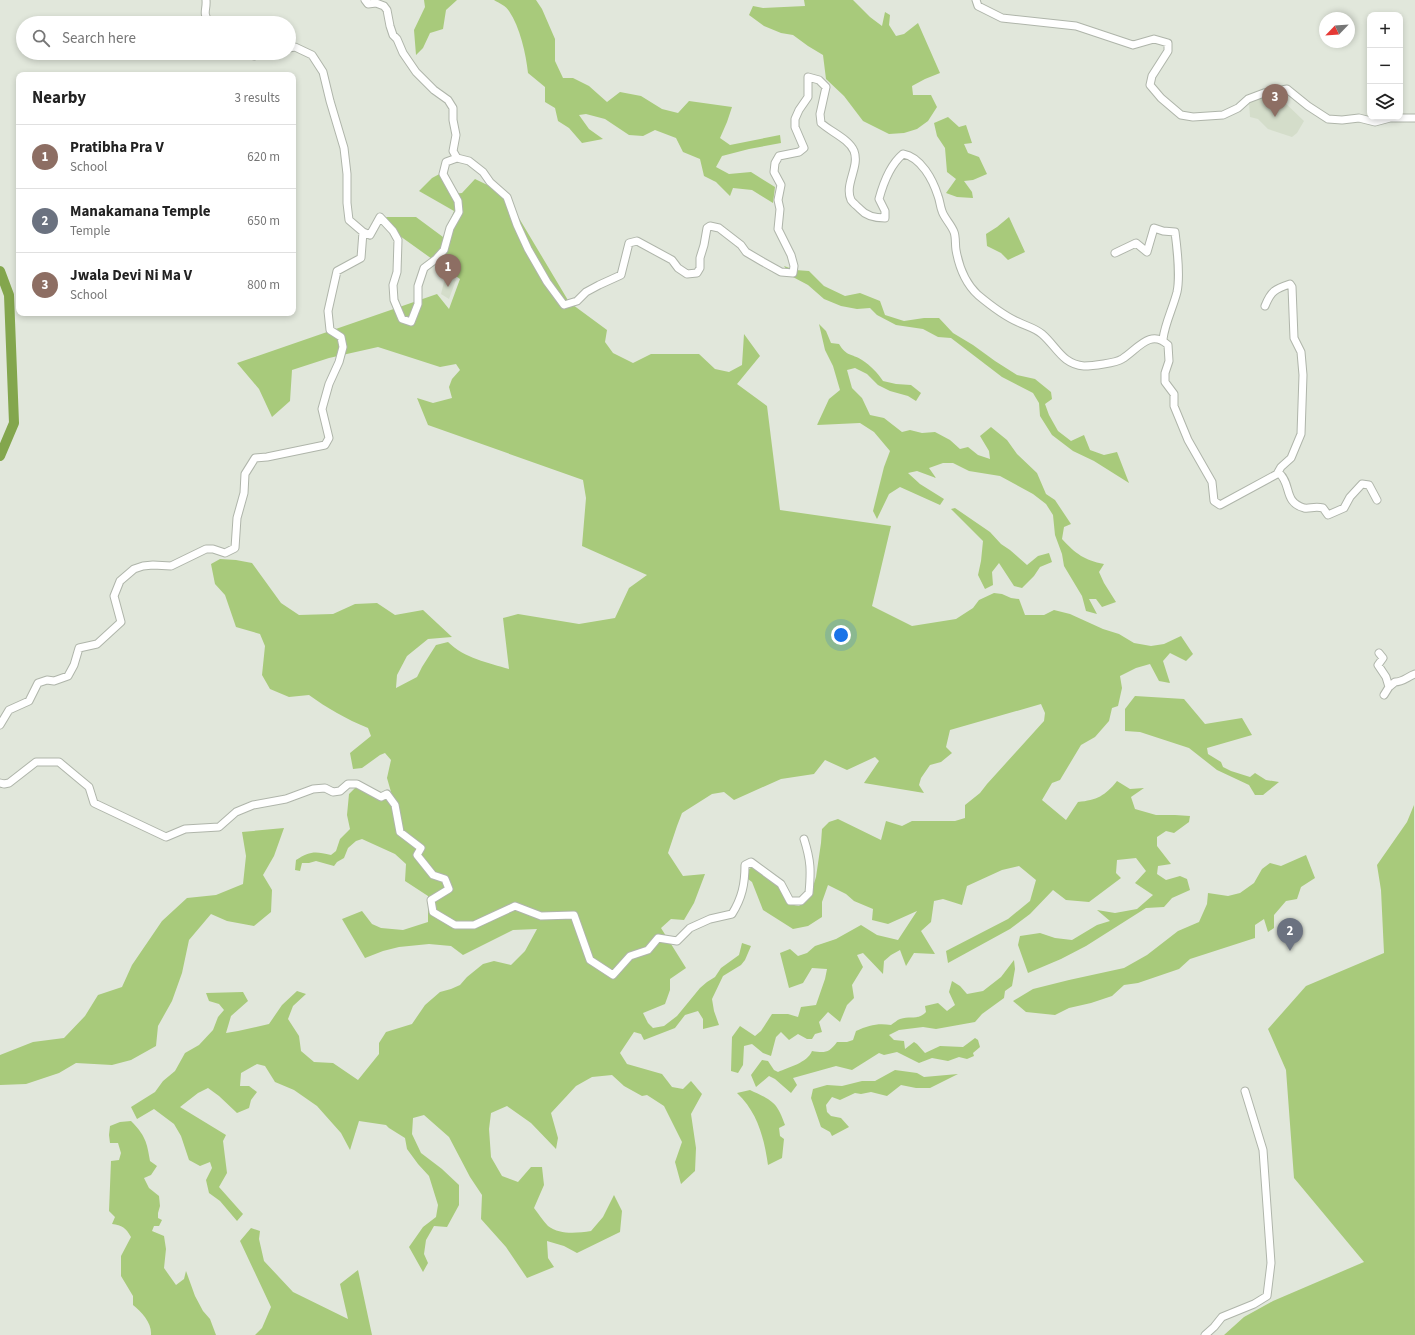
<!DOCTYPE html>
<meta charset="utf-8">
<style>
body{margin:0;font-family:"Source Sans 3",sans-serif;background:#f6f6f6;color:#222}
.controls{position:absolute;right:12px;top:12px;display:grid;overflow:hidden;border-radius:8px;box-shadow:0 2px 6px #0003}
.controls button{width:36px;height:36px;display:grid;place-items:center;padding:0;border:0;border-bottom:1px solid #e0e0e0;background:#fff;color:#222;font:20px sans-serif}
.compass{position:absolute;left:1319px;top:12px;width:36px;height:36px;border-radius:50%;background:#fff;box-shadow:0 2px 6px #0003;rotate:245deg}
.you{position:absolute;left:841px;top:635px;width:14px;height:14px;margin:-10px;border:3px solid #fff;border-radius:50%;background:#1a73e8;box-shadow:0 0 0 6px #1a73e833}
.badge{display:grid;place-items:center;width:26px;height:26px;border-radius:50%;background:#28679d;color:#fff;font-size:13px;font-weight:700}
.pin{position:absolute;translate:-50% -33px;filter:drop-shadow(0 1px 2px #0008)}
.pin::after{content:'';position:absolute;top:21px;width:14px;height:12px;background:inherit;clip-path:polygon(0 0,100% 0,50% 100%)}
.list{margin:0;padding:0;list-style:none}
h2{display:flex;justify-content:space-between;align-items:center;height:52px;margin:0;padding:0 16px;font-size:17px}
h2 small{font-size:13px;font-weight:400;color:#767676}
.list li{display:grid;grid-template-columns:26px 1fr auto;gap:12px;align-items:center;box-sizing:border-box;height:64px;padding:0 16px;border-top:1px solid #e0e0e0}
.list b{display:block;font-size:15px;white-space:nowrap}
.list p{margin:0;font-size:13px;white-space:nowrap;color:#767676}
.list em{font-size:13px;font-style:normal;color:#767676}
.icon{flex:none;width:22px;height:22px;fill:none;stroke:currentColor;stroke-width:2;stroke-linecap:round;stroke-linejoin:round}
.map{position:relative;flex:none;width:1415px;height:1335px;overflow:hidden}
.search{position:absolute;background:#fff;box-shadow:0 2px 6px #0003;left:16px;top:16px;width:280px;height:44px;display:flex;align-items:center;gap:10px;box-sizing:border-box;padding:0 14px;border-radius:22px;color:#767676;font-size:15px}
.panel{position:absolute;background:#fff;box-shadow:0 2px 6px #0003;left:16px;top:72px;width:280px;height:244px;border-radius:8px}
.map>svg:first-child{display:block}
</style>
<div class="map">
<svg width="1415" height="1335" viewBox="0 0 1415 1335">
<rect width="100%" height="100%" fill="#e1e7db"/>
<path fill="#d4ddca" d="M1278 96 1304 121 1297 133 1292 137 1268 129 1258 119 1250 117 1249 102 1267 97Z
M446 274 456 280 449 299 441 294Z"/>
<path fill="#a8ca7b" d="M424 0H457L446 10 443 29 430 33 423 48 416 55 414 30 425 7Z
M494 0H536L542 9 555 39V61L563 78H573L589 86 607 102 620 92 641 96 662 109 678 113 689 101 732 107 727 122 720 138 730 145 780 135 781 143 749 149 722 156 716 167 729 174 751 172 775 187 773 203 752 190 733 188 730 196 716 182 704 176 700 159 683 152 676 138 655 130 643 136 629 135 605 119 586 114 579 115 589 129 603 139 582 143 569 128 558 121 555 108 545 102V87L528 73C526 54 520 27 509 11 506 6 499 3 494 0Z
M804 0H853L870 17 882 26 885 12 890 15 889 25 896 36 904 34 918 23 940 73 925 79 912 86 913 95H931L937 107 928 121 917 129 904 133 889 134 863 121 844 96 826 79 823 55 808 46 793 35 781 33 764 26 749 15 753 6 763 8 805 6Z
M948 117 959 127 966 125 972 143 964 144 968 153 979 157 987 174 973 180 964 181 972 192 973 198 957 197 946 193 956 179 947 172 945 148 937 136 934 123Z
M445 171 452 194 462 193 475 179 504 193 569 302 607 330 605 342 613 353 633 363 651 354H699L715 369 729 372 742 365 744 334 760 356 737 384 767 406 780 510 891 526 872 606 912 626 956 619 973 608 979 600 994 593 1002 594 1011 598 1019 599 1025 615H1044L1054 610 1070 614 1103 629 1119 634 1134 643 1151 646 1164 644 1181 636 1193 654 1186 661 1170 653 1163 661 1170 683 1159 681 1150 664 1136 668 1120 676 1122 688 1118 706 1112 708 1109 721 1095 737 1081 745 1060 780 1052 783 1042 800 1066 820 1078 802C1097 800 1105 796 1117 781L1130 789 1144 788 1131 797 1135 809 1156 815H1175L1190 816 1189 822 1174 833 1166 831 1157 837V846L1171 864 1158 866 1157 874 1166 880 1180 876 1187 879 1190 890 1172 898 1164 907 1146 908 1086 946 1061 959 1028 973 1018 945 1020 936 1040 933 1055 938 1072 940 1097 925 1110 921 1097 910 1115 913 1137 909 1153 895 1135 883 1146 871 1136 858 1117 860 1116 873 1121 878 1089 902 1066 900 1053 890 1030 914 1010 929 948 963 946 951 1008 919 1030 901 1036 880 1019 866 1002 870 967 886 962 905 943 899 934 901 931 922 921 931 935 954 914 953 906 966 900 950 891 955 884 961 883 974 863 953 857 955 863 967 852 985 854 998 847 1005 840 1022 828 1012 819 1022 822 1032 815 1034 812 1039H807L798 1034 789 1040 781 1032 776 1037 771 1056 763 1053 752 1044 744 1046 743 1065 738 1073 731 1071 732 1037 740 1026 755 1036 761 1031 772 1014H788L798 1017 801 1007 816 1005 825 979 827 969 812 968 803 983 789 988 780 953 790 949 798 956 807 953 815 946 836 939 861 925 877 935 898 940 917 911 888 924 872 920 873 909 854 901 846 894 828 885 822 902V917L808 926 793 929 763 910 752 882 748 879V870L752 867C759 872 772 879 778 886 787 897 781 903 799 906L810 896 816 877 821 843 822 829 829 822 838 819 881 840 886 821 902 826 912 821H955L965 818V805L980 793 987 784 1044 721 1045 713 1041 704 950 730 946 747 952 753 941 762 930 765 921 778 919 785 924 793 864 783 879 761 875 757 847 770 825 760 814 774 781 779 734 800 724 792 712 794 682 813 677 826 668 853 683 876 705 874 694 903 684 920 671 919 661 928 686 968 670 979V990L665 1004 643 1013 648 1023 653 1028 664 1026 677 1016 700 988 707 982 715 977 721 968 739 955 742 943 751 946 745 960 741 965 723 976 712 999 714 1011 719 1025 703 1029V1019L698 1011 685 1015 675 1028 644 1040 641 1034 634 1032 620 1053 627 1064 662 1074 672 1087 683 1089 691 1081 702 1094 691 1114 696 1148 695 1171 681 1184 675 1162 682 1142 664 1106 647 1095 642 1096 624 1086 612 1075 592 1077 576 1086 551 1113 558 1138 556 1149 531 1123 507 1106 491 1113 489 1129 491 1157 502 1176 518 1182 531 1167H542L544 1185 534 1208C538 1213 543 1221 548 1226 560 1235 577 1233 591 1231L603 1217 614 1195 622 1211 620 1232 577 1253 564 1246 547 1241 548 1258 554 1267 527 1278 506 1247 481 1219 482 1195 470 1177 449 1137 424 1115 413 1118 412 1134 421 1153 442 1169 459 1185V1205L447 1227 434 1226 426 1240 424 1254 428 1263 423 1272 409 1247 423 1227 436 1217 438 1205 429 1176 418 1164 407 1149 405 1138 389 1128 386 1125 359 1121 350 1150 341 1133 317 1106 294 1090 275 1082 265 1066 257 1064 241 1073 240 1086H249L257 1092 251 1100 249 1108 237 1113 219 1096 208 1088 198 1093 180 1107 226 1135 223 1141 227 1173 219 1187 243 1214 237 1221 220 1201 209 1193 206 1180 212 1168 210 1162 200 1166 189 1160 181 1136 174 1124 154 1109 137 1119 131 1107 155 1092 163 1081 175 1071 185 1053 199 1045 213 1030 218 1017 224 1010 219 1004 209 1001 206 993 243 992 248 1001 231 1016 226 1033 238 1031 269 1024 282 1005 297 991 306 994 293 1006 288 1019 299 1036 301 1051 314 1062 333 1063 358 1080 379 1054V1043L386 1032 412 1024 425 1005 440 992 451 989 460 985 467 977 483 964 494 961 511 965 525 951 537 929 513 930 463 955 451 946 429 944 399 947 383 951 365 958 342 919 362 911 372 924 381 928 403 930 428 922V896L405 881 406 864 395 854 362 839 356 841 348 848 344 858 337 862 334 866 316 861 309 863H302L300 871 295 870 296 860C310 851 315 851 331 855L336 851 340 839 350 829 347 815 349 794 356 787 380 800 393 799 387 778 391 760 385 753 380 755 362 768 353 769 350 753 371 736 368 728C346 719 327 708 309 695L289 697 270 689 262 675 265 646 260 634 236 627 225 595 215 584 211 564 220 559 236 560 252 563 281 603 299 615 333 614 355 604 377 603 395 615 423 610 452 637 428 639 407 656 397 675 396 688 417 677 422 667 436 645 448 642C464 658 489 663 509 669L503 618 518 614 579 624 615 618 629 588 647 575 582 546 586 498 583 480 428 425 417 398 433 403 452 398 449 387 452 379 460 370 456 364 440 367 378 347 329 358 292 370 290 401 272 417 259 389 237 363 437 294 449 309 460 279 393 231 386 217H416L443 237 454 211 419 191 432 178Z
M1009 217 1025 252 1008 260 1001 253 987 246 986 234 997 227Z
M784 266 795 270 809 271 824 286 845 296 860 293 880 301 885 315 904 321 924 318H939L953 333 973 345 995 361 1017 375 1035 379 1051 392 1052 399 1045 404 1049 415 1058 431 1071 441 1084 435 1090 450 1104 455 1117 452 1129 483 1094 461 1073 451 1052 435 1040 416 1039 403 1033 393 1002 377 951 338 938 337 923 329 896 325 877 315 870 308 857 309 841 306 824 299 808 285 791 276Z
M819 324 826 331 831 343 839 344C847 357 851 353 862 360 871 366 877 372 883 381L896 384 911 385 921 393 916 401 908 396 890 391 878 385 867 374 855 368 847 370 852 388 862 398 870 415 884 418 902 432 910 430 922 433 935 432 950 440 960 449 968 447 978 455 990 459 989 451 980 436 991 427 1007 440 1017 454 1037 473 1046 494 1055 500 1071 524 1064 527 1062 539C1076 554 1084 560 1104 564L1099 572 1104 583 1116 602 1102 607 1096 599H1089L1097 614 1086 611 1082 596 1064 566 1062 554 1055 535 1053 515 1046 504 1033 494 1000 476 969 471 953 463H943L929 468 936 478 917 471 908 473 920 484 944 499 940 505 900 487 889 494 877 519 873 511 884 467 890 451 874 432 860 423 817 425 829 399 840 390 833 366 825 350Z
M955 508 990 532 1001 544 1010 550 1027 565 1038 556 1049 553 1052 562 1040 567 1034 576 1022 588 1014 586 999 563 992 572 993 585 985 589 978 575 981 561 983 541 951 509Z
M1135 696 1184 699 1205 724 1242 718 1252 735 1207 748 1208 754 1221 762 1223 767 1231 771 1250 777 1255 773 1266 780 1279 782 1263 795H1255L1249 785 1217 770 1189 748 1140 732 1125 731V709Z
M1414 805 1415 1335H1224L1244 1317 1273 1301 1364 1262 1294 1178 1286 1070 1268 1029 1306 986 1384 953 1381 890 1377 865 1407 822Z
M284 828 274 856 263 875 272 890 271 912 254 926 227 921 211 914 189 940 182 973 172 1001 158 1026 156 1046 131 1060 112 1065 76 1063 59 1073 26 1084 0 1085V1055L33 1042 64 1038 85 1016 98 995 122 987 132 965 162 921 187 898 216 895 243 884 246 856 242 832Z
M1306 855 1315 878 1301 887 1297 899 1286 901 1274 915V928L1268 932 1264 919 1255 925V938L1190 959 1179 969 1138 983 1124 985 1112 996 1091 1003 1069 1008 1055 1015 1026 1012 1013 1001 1033 989 1069 980 1124 968 1147 955 1178 931 1199 922 1207 904 1208 893 1228 896 1240 893 1254 883 1262 869 1270 863 1281 866Z
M1014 960 1015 969 1012 986 1005 991 1004 998 982 1014 975 1022 936 1029 923 1027 899 1030 889 1035 894 1040 904 1041 905 1049 914 1042 917 1044 925 1053 940 1046 963 1047 975 1038 978 1040 980 1047 973 1053 974 1056 967 1059 959 1057 948 1061 932 1058 919 1063 897 1052 884 1055 879 1053 852 1070 836 1066 793 1078 797 1085 791 1093 775 1079 769 1076 756 1087 751 1075 762 1060 768 1061 774 1070 778 1072C789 1067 807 1063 812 1051 825 1053 829 1053 837 1042H847L853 1040 856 1031C869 1025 878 1023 891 1025 894 1023 897 1020 900 1019 910 1015 918 1021 926 1012L925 1006 938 1003 947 1011 955 1005 949 992 952 981 960 986 967 994 983 991 1001 977Z
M895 1070 917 1073 924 1077 958 1074 930 1088H916L901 1085 887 1096 871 1092 861 1094 855 1093 840 1100 832 1097 826 1105 827 1112 831 1116 841 1118 849 1127 832 1136 830 1132 821 1127 811 1098 813 1089 827 1085 842 1086 862 1081H875Z
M750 1090C771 1100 777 1101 785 1125L779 1128 780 1136 784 1139 782 1158 768 1165C764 1138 758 1113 737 1093Z
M131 1121C145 1135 147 1142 150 1161L157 1166 151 1175 144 1178 149 1188 159 1196 160 1206 158 1213V1218L162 1220 159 1226H154L152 1231 164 1236 166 1249 164 1268 176 1285 184 1279 186 1271 195 1296 203 1311 210 1319 216 1335H151C152 1323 142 1312 133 1305V1296L121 1276V1256L131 1237C126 1228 122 1225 112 1224L115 1217 109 1211 111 1161 119 1160 121 1153 118 1143H110L109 1135 110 1126 120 1122Z
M251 1228 260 1231 259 1239 264 1261 293 1292 348 1319 340 1284 358 1270 372 1335H255L262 1328 271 1307 240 1241Z"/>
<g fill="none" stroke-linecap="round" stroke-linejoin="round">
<path stroke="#83a64d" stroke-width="10" d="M0 271 9 295 14 423 0 456"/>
<defs>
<path id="street" d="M206 0C207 11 202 11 209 23
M976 0 978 6 1002 18 1076 26 1133 45 1154 39 1168 43V51L1152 76 1150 85 1161 98 1181 115 1193 117 1223 115 1238 108 1248 99 1264 93 1287 89 1308 106 1328 119 1342 120 1359 118 1375 122 1390 118H1415
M242 53 254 56 262 53
M457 158 469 161 483 172 490 182 507 197 517 225 528 249 547 282 564 305 577 301 586 292 599 285 621 275 629 243 637 241 672 260 678 268 687 274 697 273 700 268V258L704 245 707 228 710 226 719 228 741 245 746 252 763 262 781 272 793 273 794 266 791 255 778 229 780 209 778 200 781 185 774 172 775 163 779 156 799 152 804 148 795 127V119L799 110 808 97V77L819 80 826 87 820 114 821 123C831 132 849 139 854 151 860 167 844 184 851 200 853 203 857 206 860 209 866 216 876 218 885 218V211L879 199C883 184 891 164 903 154 921 157 933 180 938 196 940 201 940 206 942 211 944 218 951 224 954 232 956 237 955 244 956 250 959 267 965 283 978 295 990 305 1004 316 1018 322 1026 326 1035 328 1042 334 1057 347 1062 364 1084 366 1092 366 1116 363 1122 359 1137 350 1150 328 1168 345L1169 361 1165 373V382L1174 394V406L1188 440 1212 482 1214 501 1220 505 1279 473C1292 484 1283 502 1304 508 1310 509 1314 506 1323 508L1328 515 1344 508 1350 497 1362 484 1369 485 1377 500
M363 232 370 235 380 217 393 231 398 240 397 272 393 285 394 300 402 319 411 322 418 304V286L424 268 436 259 444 250 450 228 459 212 458 201 443 174 446 162 457 158 453 151 456 135 453 120V108L448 100 434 90 416 72 403 53 397 39 393 35 390 26 387 10 384 6 376 3 368 4 365 0
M1115 253 1136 243 1147 252 1154 228 1163 231 1175 232C1177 247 1180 278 1177 292 1173 308 1165 323 1163 339
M1265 306C1271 291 1275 289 1290 284L1292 287 1294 338 1301 352 1303 375 1301 434 1291 458 1281 467 1277 474
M1379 653 1383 658 1378 665 1386 677 1389 687
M1384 695 1389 687 1395 682C1403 682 1407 677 1415 674
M0 725 9 710 29 701 38 683 47 680 54 681 68 676 74 665 79 648 97 644 121 622 114 596 120 581 134 569 143 566 153 565 171 566 206 549H213L225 553 235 548 237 518 244 493 245 474 255 458 267 457 325 445 329 438 322 409 329 384 339 362 343 347 341 337 330 330 328 311 337 271 361 258 363 232 349 220 347 203V174L344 148 330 101 323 72 312 55 295 47 289 48
M0 783 4 784 9 783 36 762H59L89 787 94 803 166 837 185 829 219 827 236 812 253 805 286 799 313 789 325 788 333 792 340 791 348 784H357L381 797 387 794 395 805 400 832 421 848 417 855 433 875 445 879 449 889 431 900 433 912 455 925H474L515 906 541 916 574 915 590 960 613 975 630 956 648 950 658 938 677 941 690 928 710 919 732 914C742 898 745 884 745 865L751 862 781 884 790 901H801L809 893C811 871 811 861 804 839
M1205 1335 1214 1327 1222 1317 1254 1304 1267 1296 1271 1263 1263 1150 1245 1091"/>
</defs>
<use href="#street" stroke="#afb5aa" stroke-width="9"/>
<use href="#street" stroke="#fff" stroke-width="7"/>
</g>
</svg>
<div class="controls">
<button>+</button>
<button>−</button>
<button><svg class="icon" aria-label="layers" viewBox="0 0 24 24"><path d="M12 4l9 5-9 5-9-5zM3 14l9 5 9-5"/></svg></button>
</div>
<svg class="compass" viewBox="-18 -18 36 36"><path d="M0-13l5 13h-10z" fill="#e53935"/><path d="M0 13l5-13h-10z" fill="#767676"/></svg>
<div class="you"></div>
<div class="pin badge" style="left:448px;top:287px;background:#8d6e63">1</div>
<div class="pin badge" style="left:1290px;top:951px;background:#6b7280">2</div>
<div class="pin badge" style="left:1275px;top:117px;background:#8d6e63">3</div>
<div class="search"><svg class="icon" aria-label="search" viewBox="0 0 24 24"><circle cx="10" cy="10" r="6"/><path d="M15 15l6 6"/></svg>Search here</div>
<section class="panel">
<h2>Nearby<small>3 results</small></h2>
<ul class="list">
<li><span class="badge" style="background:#8d6e63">1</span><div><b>Pratibha Pra V</b><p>School</p></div><em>620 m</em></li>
<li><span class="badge" style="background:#6b7280">2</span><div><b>Manakamana Temple</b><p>Temple</p></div><em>650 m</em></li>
<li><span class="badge" style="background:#8d6e63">3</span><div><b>Jwala Devi Ni Ma V</b><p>School</p></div><em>800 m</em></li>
</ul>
</section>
</div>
